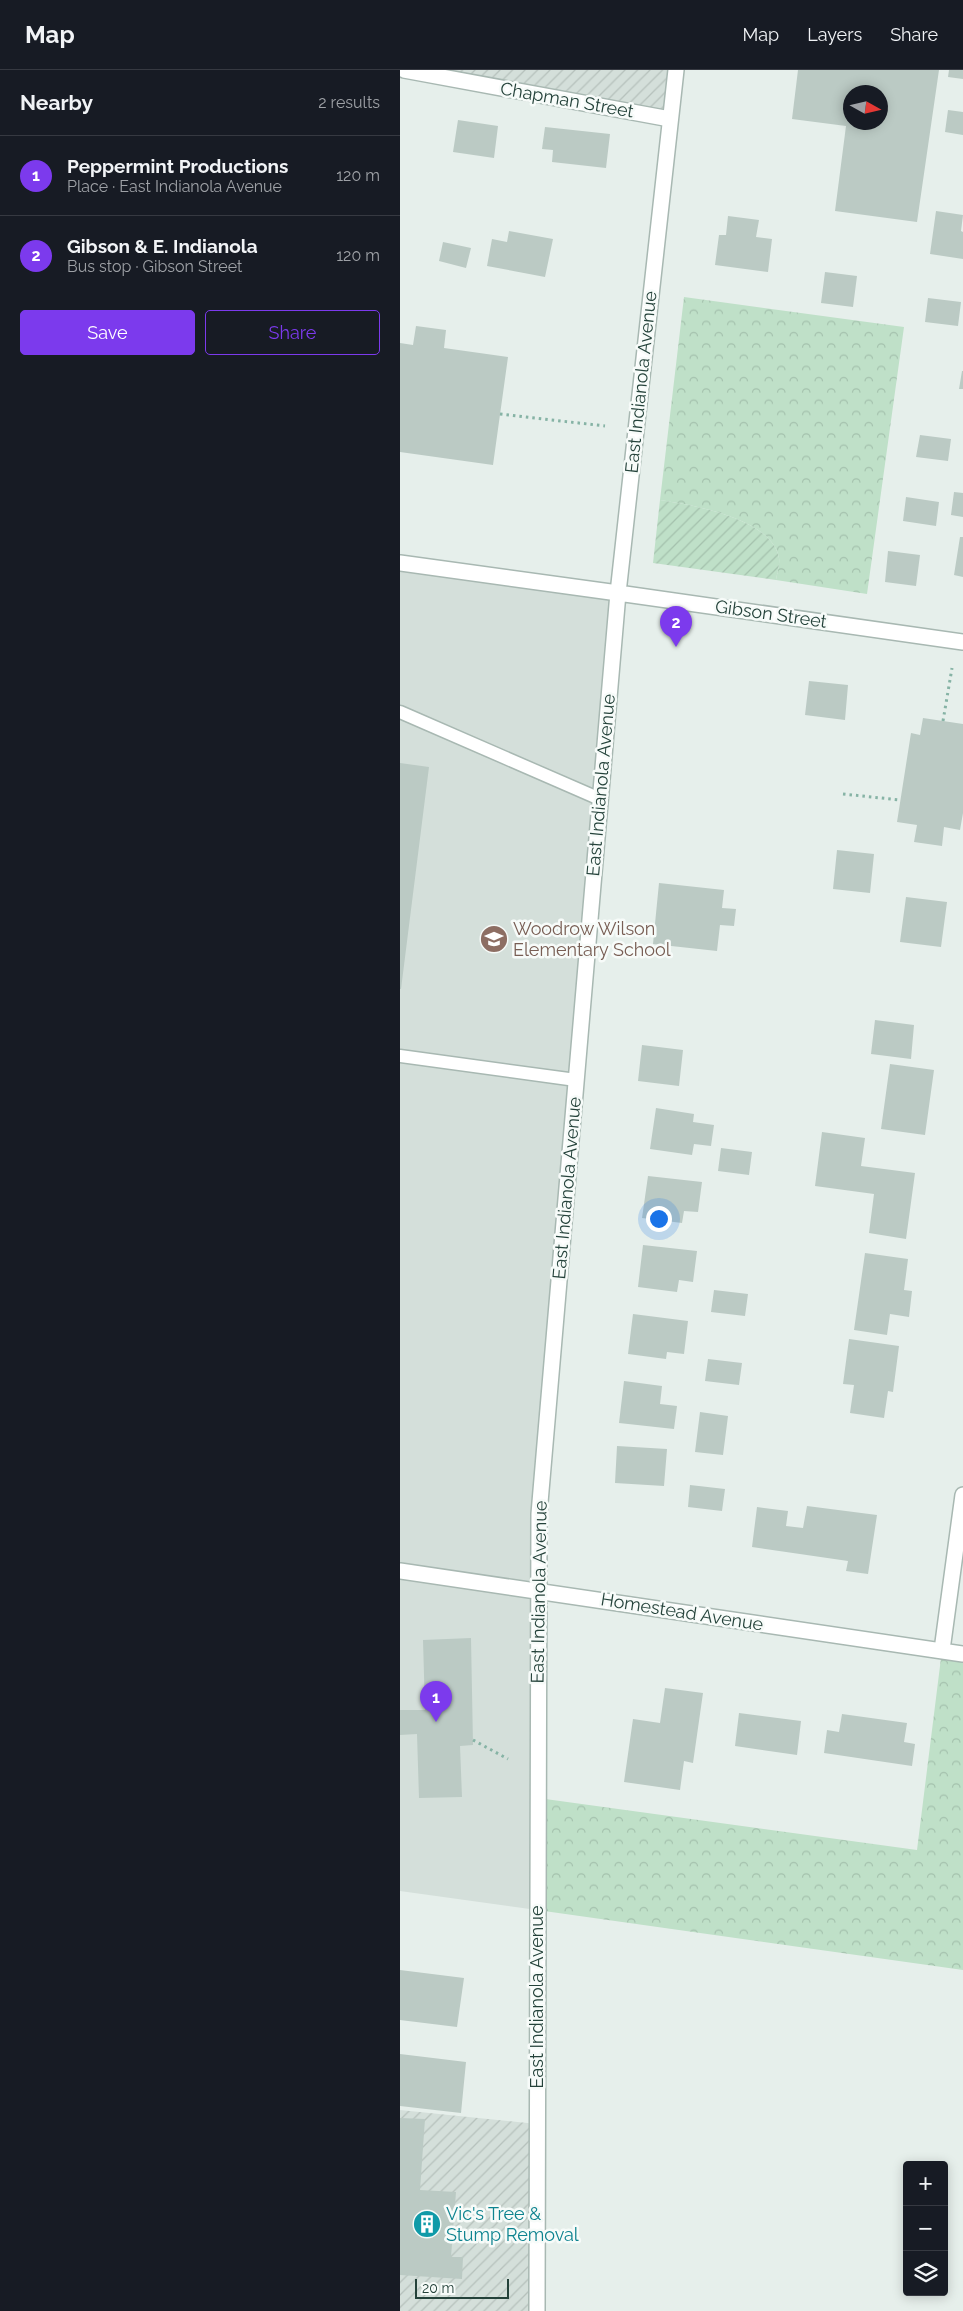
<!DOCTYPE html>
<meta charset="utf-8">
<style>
body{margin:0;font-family:Raleway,sans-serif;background:#20242c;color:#f1f3f6}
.controls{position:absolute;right:15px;bottom:15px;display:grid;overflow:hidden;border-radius:5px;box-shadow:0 2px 12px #0003}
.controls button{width:45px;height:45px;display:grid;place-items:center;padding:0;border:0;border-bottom:1px solid #363941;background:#171b24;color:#f1f3f6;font:25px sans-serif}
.compass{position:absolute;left:443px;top:15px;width:45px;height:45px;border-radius:50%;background:#171b24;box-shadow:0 2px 12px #0003;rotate:98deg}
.scale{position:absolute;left:15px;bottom:12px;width:94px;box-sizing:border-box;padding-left:5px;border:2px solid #24423a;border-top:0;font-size:14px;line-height:18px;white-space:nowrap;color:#24423a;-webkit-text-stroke:4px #f7fbf9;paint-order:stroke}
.you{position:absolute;left:258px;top:1148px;width:18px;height:18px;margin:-12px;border:4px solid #fff;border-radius:50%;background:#1a73e8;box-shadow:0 0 0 8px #1a73e833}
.badge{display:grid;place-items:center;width:32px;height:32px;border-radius:50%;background:#7c3aed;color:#fff;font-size:16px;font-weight:700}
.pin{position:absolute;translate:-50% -41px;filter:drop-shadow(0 1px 2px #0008)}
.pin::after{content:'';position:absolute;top:26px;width:18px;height:15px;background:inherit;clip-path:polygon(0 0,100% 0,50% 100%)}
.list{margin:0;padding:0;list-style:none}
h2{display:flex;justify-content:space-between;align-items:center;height:65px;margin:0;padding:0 20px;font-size:21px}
h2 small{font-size:16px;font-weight:400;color:#9ea1a6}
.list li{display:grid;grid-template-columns:32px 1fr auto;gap:15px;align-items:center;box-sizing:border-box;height:80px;padding:0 20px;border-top:1px solid #363941}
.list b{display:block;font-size:19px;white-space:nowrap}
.list p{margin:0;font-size:16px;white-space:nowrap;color:#9ea1a6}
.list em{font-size:16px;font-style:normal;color:#9ea1a6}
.actions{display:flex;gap:10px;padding:15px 20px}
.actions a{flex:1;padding:11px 0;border:1px solid #7c3aed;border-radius:5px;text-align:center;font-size:18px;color:#7c3aed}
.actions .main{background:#7c3aed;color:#fff}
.icon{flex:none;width:28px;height:28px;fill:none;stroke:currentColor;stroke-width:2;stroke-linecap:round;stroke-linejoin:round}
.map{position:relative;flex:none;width:563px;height:2241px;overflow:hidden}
header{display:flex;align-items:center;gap:30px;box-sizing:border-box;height:70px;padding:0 25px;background:#171b24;border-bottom:1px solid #363941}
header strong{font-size:24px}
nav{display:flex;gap:28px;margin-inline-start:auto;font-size:18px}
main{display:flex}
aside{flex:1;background:#171b24}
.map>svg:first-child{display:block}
</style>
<header>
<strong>Map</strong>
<nav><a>Map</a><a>Layers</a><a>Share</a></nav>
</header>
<main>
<aside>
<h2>Nearby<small>2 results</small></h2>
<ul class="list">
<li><span class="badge">1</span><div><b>Peppermint Productions</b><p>Place · East Indianola Avenue</p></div><em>120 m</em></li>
<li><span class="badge">2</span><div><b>Gibson &amp; E. Indianola</b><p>Bus stop · Gibson Street</p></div><em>120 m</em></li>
</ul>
<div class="actions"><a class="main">Save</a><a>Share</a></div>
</aside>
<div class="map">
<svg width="563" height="2241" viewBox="0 0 563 2241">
<defs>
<pattern id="industrial-furrows" width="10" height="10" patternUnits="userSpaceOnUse" patternTransform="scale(1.25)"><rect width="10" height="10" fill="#d4dfda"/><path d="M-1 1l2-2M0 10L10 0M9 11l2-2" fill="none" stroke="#b6c1bc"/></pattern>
<pattern id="forest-crowns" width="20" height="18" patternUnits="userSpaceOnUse" patternTransform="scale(1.25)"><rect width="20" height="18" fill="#bfe0c8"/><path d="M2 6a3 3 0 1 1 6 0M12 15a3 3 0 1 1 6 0" fill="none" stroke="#a4c1ad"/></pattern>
<pattern id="garden-furrows" width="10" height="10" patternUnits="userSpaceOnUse" patternTransform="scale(1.25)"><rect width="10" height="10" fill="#bfe0c8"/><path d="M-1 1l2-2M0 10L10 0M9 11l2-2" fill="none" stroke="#a4c1ad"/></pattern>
</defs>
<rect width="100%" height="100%" fill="#e6efeb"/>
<path fill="#d4dfda" d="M0 493 218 523 139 1444 137 1840 0 1821Z"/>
<path fill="url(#industrial-furrows)" d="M4 0H276L270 49Z
M0 2040 137 2054V2241H0Z"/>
<path fill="url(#forest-crowns)" d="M284 227 504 257 467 524 376 510C377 504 380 494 379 488 372 448 292 435 260 430Z
M542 1580 563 1584V1900L137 1840 138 1728 517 1780Z"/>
<path fill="url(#garden-furrows)" d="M260 430C292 435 372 448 379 488 380 494 377 504 376 510L253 493Z"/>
<path fill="#bbcac4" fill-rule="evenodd" d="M398 0H539L517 152 435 141 446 56 392 49ZM450 22H480V52H450Z
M549 0H563V9L548 7Z
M548 40 563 42V65L545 62Z
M58 50 98 56 94 88 53 82Z
M145 57 210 64 206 98 152 92 153 80 142 79Z
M536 141 563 145 561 161 563 162V189L530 184Z
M328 146 359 150 356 167 372 169 368 202 315 195 319 165H326Z
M109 161 153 169 145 207 87 196 92 169 107 172Z
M43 172 71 178 66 198 39 191Z
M425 202 457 206 453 237 421 233Z
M528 228 561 232 558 256 525 252Z
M16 256 46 260 44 278 108 287 93 395 0 382V273L13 275Z
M562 301H563V319H559Z
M520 365 551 369 548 391 516 387Z
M554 422 563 423V447L551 445Z
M506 427 539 432 536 456 503 451Z
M560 467H563V507L554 505Z
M488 481 520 485 516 516 485 512Z
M409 611 448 615 445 650 405 645Z
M523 648 563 654V743L560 760 544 757 542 776 514 772 517 755 497 752 511 663 520 665Z
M0 693 29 697 1 919H0Z
M437 780 474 784 470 823 433 819Z
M259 813 324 820 322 838 336 839 334 856 320 855 317 881 253 874Z
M506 827 547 832 541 877 500 872Z
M475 950 514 955 511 989 471 984Z
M242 975 283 980 279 1016 238 1011Z
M490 994 534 1000 525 1065 481 1059Z
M256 1038 294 1044 293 1052 314 1055 311 1076 294 1074 292 1085 250 1079Z
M422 1062 465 1068 461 1096 515 1103 506 1169 469 1163 474 1124 415 1116Z
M321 1078 352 1082 349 1105 318 1101Z
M248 1106 302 1112 298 1142 284 1141 282 1153 242 1148Z
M243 1175 297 1181 293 1212 279 1210 277 1222 238 1217Z
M465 1183 508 1189 504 1220 512 1221 509 1247 490 1244 487 1265 454 1260Z
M314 1220 348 1224 345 1246 311 1242Z
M233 1244 288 1251 284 1284 267 1282 266 1289 228 1284Z
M449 1269 499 1276 493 1322 488 1321 484 1348 450 1343 454 1315 443 1314Z
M308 1289 342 1293 339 1315 305 1311Z
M224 1311 262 1316 260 1334 277 1336 274 1359 219 1353Z
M300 1342 328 1346 323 1385 295 1382Z
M217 1376 267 1379 264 1416 215 1413Z
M290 1415 325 1419 322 1441 288 1437Z
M407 1436 477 1445 468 1504 446 1501 448 1491 352 1477 357 1437 388 1441 386 1456 403 1458Z
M71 1568 73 1675 60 1676 62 1727 19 1728 17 1664 0 1665V1640H25L23 1570Z
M265 1618 303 1623 293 1693 284 1691 280 1720 224 1712 233 1649 260 1653Z
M339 1643 401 1651 397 1685 335 1676Z
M442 1644 507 1653 504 1672 515 1674 512 1696 424 1683 427 1660 439 1662Z
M0 1900 64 1908 57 1957 0 1950Z
M0 1984 66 1992 61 2043 0 2036Z
M0 2048 25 2049 20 2120 56 2122 51 2187H63L62 2209 0 2205Z"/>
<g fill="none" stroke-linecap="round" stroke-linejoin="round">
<defs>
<path id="service" d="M0 642 200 729
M0 986 176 1010"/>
<path id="minor" d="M4 0 270 49
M0 493 218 523
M0 1501 563 1584
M542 1580 563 1425"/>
<path id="tertiary" d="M218 523 563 572
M137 2241 139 1444 218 523 276 0"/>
</defs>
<use href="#service" stroke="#a8b8b2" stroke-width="15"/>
<use href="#minor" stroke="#a8b8b2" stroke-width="18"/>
<use href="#tertiary" stroke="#a8b8b2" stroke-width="18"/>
<path stroke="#86b3a5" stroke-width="3" stroke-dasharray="2.5 4" stroke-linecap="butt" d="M100 344 205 356
M543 651 552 598
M443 724 500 730
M73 1670 108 1689"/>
<use href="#service" stroke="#fff" stroke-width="12"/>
<use href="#minor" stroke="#fff" stroke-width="15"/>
<use href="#tertiary" stroke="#fff" stroke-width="15"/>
</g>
<defs>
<symbol id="school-disc" viewBox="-11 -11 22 22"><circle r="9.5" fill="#8d6e63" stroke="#f7fbf9"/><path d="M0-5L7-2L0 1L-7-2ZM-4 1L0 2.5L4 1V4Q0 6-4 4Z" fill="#fff"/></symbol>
<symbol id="building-disc" viewBox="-11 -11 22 22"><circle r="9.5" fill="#0f9aa8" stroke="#f7fbf9"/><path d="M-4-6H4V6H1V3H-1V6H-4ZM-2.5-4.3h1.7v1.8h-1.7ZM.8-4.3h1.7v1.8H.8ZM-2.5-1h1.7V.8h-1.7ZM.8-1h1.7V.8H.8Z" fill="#fff"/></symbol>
</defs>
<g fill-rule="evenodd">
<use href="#school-disc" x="78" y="853" width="32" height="32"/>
<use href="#building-disc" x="11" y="2138" width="32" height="32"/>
</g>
<g text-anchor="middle" stroke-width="5" stroke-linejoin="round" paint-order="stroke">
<g font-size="18" fill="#24423a" stroke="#f7fbf9">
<text transform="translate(167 30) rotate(10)" y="6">Chapman Street</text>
<text transform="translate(241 312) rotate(-84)" y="6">East Indianola Avenue</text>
<text transform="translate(371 544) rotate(8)" y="6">Gibson Street</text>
<text transform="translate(201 715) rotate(-85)" y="6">East Indianola Avenue</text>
<text transform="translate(167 1118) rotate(-85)" y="6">East Indianola Avenue</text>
<text transform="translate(139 1522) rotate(-89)" y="6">East Indianola Avenue</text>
<text transform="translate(282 1542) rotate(9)" y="6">Homestead Avenue</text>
<text transform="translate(137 1927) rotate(-90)" y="6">East Indianola Avenue</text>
</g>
<g font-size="18" fill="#785e54" stroke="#f7fbf9" text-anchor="start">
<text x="113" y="865">Woodrow Wilson<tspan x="113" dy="21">Elementary School</tspan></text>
</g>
<g font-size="18" fill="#0d838f" stroke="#f7fbf9" text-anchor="start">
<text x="46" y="2150">Vic's Tree &amp;<tspan x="46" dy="21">Stump Removal</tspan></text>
</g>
</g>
</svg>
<div class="controls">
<button>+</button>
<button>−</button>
<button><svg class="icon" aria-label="layers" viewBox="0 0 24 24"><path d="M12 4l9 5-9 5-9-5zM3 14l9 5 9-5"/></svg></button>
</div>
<svg class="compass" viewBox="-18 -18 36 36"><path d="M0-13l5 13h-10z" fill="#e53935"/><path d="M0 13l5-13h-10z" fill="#9ea1a6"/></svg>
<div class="scale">20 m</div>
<div class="you"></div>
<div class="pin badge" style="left:36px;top:1652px">1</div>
<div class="pin badge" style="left:276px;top:577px">2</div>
</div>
</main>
